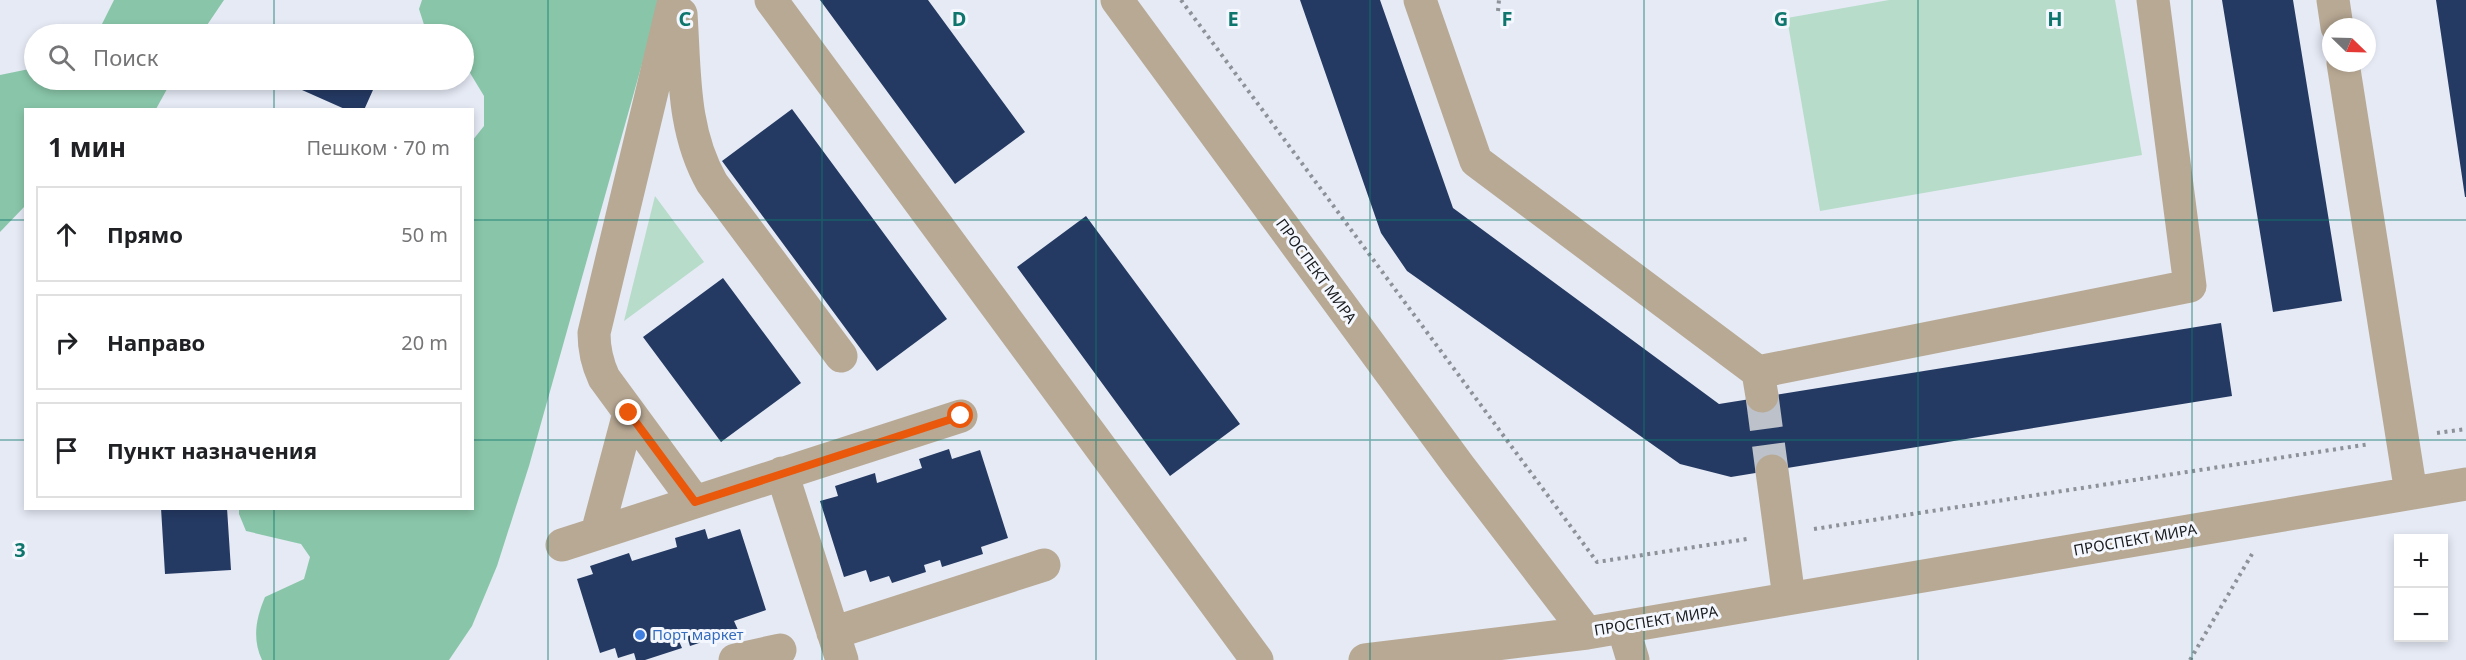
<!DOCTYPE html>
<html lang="ru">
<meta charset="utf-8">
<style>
body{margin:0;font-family:"Noto Sans",sans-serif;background:#f2f2f2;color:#202124}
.controls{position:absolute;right:18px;bottom:18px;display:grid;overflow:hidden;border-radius:0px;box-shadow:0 3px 9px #0003}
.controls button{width:54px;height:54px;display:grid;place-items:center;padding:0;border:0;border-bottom:2px solid #e0e0e0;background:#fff;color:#202124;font:30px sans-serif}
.compass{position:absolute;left:2322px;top:18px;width:54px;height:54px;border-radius:50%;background:#fff;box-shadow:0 3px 9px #0003;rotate:113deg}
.stop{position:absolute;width:18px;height:18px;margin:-14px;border:4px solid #ea580c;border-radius:50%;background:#fff}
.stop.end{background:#ea580c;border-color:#fff;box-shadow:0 2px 6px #0008}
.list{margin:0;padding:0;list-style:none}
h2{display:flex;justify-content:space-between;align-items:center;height:78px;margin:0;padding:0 24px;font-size:26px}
h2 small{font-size:20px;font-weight:400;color:#757577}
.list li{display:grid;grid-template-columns:39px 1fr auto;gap:18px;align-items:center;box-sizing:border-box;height:96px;margin:0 12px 12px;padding:0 12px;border:2px solid #e0e0e0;border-radius:0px}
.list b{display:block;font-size:22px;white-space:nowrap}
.list em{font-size:20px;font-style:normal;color:#757577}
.icon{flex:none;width:33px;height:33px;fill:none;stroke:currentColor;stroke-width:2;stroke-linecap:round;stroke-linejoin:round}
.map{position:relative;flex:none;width:2466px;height:660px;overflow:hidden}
.search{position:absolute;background:#fff;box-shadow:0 3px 9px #0003;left:24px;top:24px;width:450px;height:66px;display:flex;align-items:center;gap:15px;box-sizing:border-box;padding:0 21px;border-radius:33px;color:#757577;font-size:22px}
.panel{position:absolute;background:#fff;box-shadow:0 3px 9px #0003;left:24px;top:108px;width:450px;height:402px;border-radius:0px}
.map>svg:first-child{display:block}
</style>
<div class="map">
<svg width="2466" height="660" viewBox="0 0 2466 660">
<rect width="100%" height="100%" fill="#e5eaf5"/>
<path fill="#b7dcc9" d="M1889 0H2115L2142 155 1820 211 1787 18Z
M655 196 704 262 624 321Z"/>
<path fill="#89c6a9" d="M114 0H224L201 34H97Z
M422 0H660L529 466 497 566 472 626 449 660H262C252 639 256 618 265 597L304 579 310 557 301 544 246 531 239 514V508H472V141L484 126V96L464 63V34H427L419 9Z
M34 68V80H172L156 109 26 110 25 206 0 232V75Z"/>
<path fill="#253a63" d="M820 0H928L1025 132 955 184Z
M1300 0H1380L1453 208 1719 404 2221 323 2232 396 1731 477 1680 464 1407 271 1381 233Z
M2222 0H2293L2342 301 2273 312Z
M2436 0H2466V197H2465Z
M319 27 336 34H316Z
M296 80H372L377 81 364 110H347L293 86Z
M792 109 947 319 877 371 722 161Z
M1086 216 1240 424 1170 476 1017 267Z
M723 278 801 383 721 442 643 337Z
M949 449 952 459 980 450 1008 538 981 547 983 554 942 567 940 560 924 565 926 572 892 583 889 576 870 582 866 570 844 577 820 501 838 496 835 486 875 473 877 483 922 468 919 459Z
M161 508H227L231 570 165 574Z
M705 529 708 539 740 529 766 610 734 621 738 630 690 646 687 636 678 639 682 648 645 660H636L634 653 618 658 615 648 600 653 577 579 593 574 590 566 629 553 632 561 677 547 675 538Z"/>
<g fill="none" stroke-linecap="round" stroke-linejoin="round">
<path stroke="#bcc1ca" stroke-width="33" stroke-dasharray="33 16" stroke-linecap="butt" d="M1762 396 1772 471"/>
<path stroke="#8d9198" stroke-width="4" stroke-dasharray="3 4.5" stroke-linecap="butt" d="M1181 0 1597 562 1747 539
M1498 11 1499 0
M2437 433 2466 429
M1814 529 2370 444
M2190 660 2252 554"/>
<path stroke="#b8a994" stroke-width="33" d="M674 0 594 333C594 349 597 363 604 378L695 502
M771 0 1257 660
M1117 0 1459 466 1587 633 2466 484
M1420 0 1476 161 1758 372 1762 396
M2333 0 2337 27
M681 14C685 72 682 131 712 183L841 356
M2343 63 2411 493
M1758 372 2190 286 2153 0
M1772 471 1789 598
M782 473 842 660
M597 533 629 413
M562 545 961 416
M1623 627 1633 660
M833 633 1044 565
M735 660 780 650
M1365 660 1587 633"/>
</g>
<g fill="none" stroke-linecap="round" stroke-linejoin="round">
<path stroke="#ea580c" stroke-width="8" d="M629 413 695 502 961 416"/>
</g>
<path fill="none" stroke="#0f766e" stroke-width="1.5" stroke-opacity="0.55" d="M274 0V34M548 0V660M822 0V660M1096 0V660M1370 0V660M1644 0V660M1918 0V660M2192 0V660M274 80V110M0 220H26M472 220H2466M0 440H26M472 440H2466M274 508V660"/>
<circle fill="#3f7fe0" stroke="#f4f8fe" stroke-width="2" cx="640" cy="635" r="6"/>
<g text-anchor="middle" stroke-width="6" stroke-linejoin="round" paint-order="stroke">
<g font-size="15" fill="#191b1e" stroke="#f4f8fe">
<text transform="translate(1316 271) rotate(54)" y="5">ПРОСПЕКТ МИРА</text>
<text transform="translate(2135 540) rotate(-10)" y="5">ПРОСПЕКТ МИРА</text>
<text transform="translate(1656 621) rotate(-9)" y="5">ПРОСПЕКТ МИРА</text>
</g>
<g font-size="15" fill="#366cbe" stroke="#f4f8fe" text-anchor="start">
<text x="652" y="640">Порт маркет</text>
</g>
</g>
<g font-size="20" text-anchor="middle" font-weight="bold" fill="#0f766e" stroke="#f4f8fe" stroke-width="6" stroke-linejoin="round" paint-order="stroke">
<text x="685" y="26">C</text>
<text x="959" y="26">D</text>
<text x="1233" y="26">E</text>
<text x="1507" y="26">F</text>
<text x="1781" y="26">G</text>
<text x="2055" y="26">H</text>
<text x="20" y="557">3</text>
</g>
</svg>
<div class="controls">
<button>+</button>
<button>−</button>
</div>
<svg class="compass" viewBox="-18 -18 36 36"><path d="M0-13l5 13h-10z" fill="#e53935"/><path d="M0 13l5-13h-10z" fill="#757577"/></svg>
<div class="stop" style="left:961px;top:416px"></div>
<div class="stop end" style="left:629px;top:413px"></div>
<div class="search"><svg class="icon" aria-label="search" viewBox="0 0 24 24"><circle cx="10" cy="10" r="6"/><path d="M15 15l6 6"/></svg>Поиск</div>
<section class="panel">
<h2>1 мин<small>Пешком · 70 m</small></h2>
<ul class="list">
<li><svg class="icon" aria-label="ahead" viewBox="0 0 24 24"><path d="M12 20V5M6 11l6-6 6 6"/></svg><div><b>Прямо</b></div><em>50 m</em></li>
<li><svg class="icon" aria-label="right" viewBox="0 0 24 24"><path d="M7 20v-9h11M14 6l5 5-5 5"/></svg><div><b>Направо</b></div><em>20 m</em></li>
<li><svg class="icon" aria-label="arrive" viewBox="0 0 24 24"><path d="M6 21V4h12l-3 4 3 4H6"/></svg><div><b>Пункт назначения</b></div></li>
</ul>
</section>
</div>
